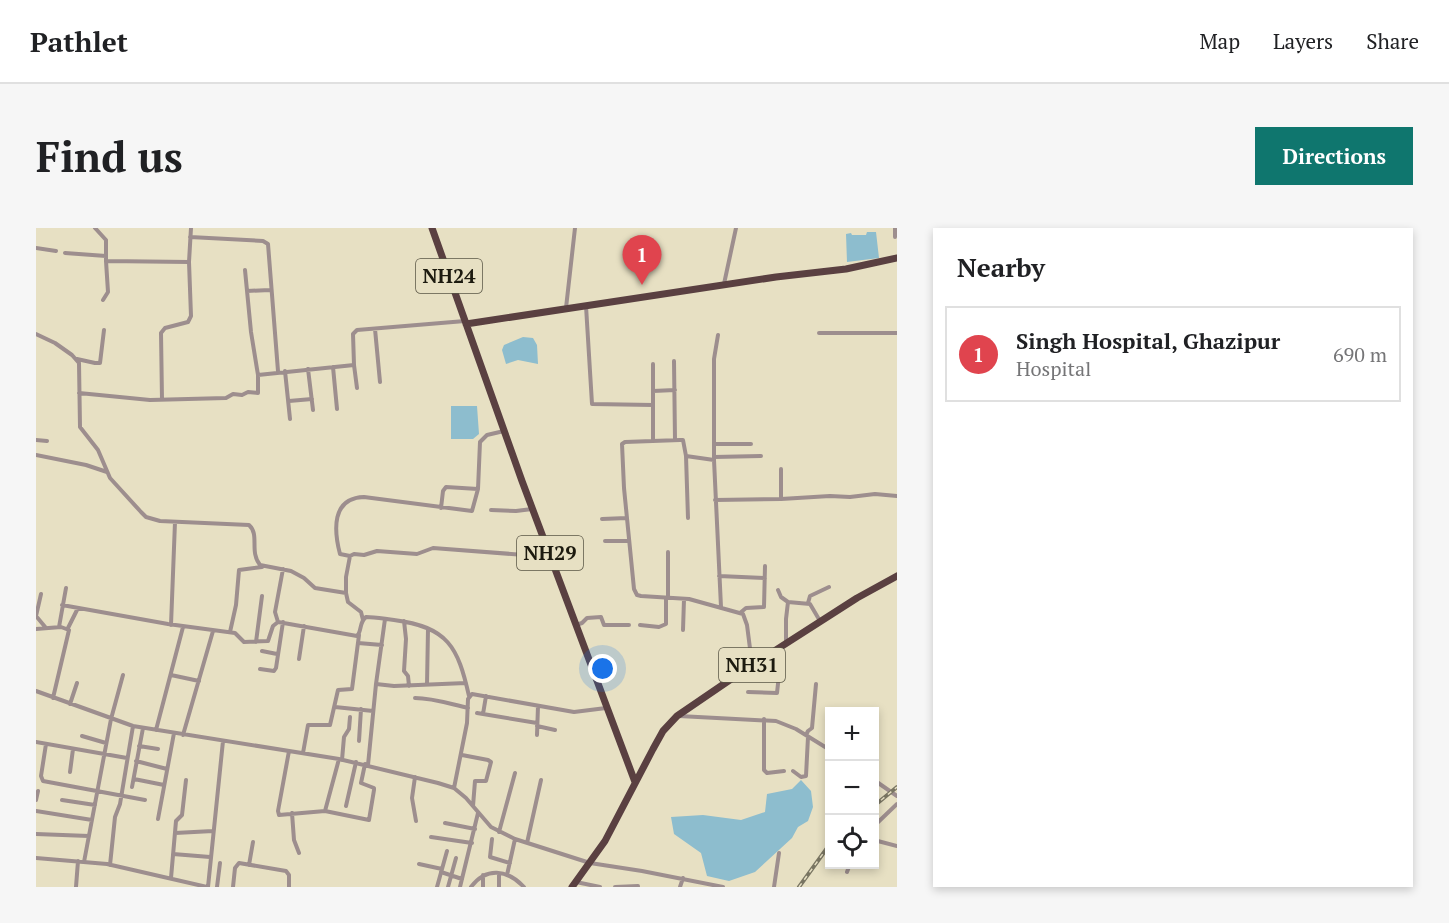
<!DOCTYPE html>
<meta charset="utf-8">
<style>
body{margin:0;font-family:"PT Serif",serif;background:#f6f6f6;color:#202124}
.controls{position:absolute;right:18px;bottom:18px;display:grid;overflow:hidden;border-radius:0px;box-shadow:0 3px 9px #0003}
.controls button{width:54px;height:54px;display:grid;place-items:center;padding:0;border:0;border-bottom:2px solid #e0e0e0;background:#fff;color:#202124;font:30px sans-serif}
.you{position:absolute;left:567px;top:441px;width:21px;height:21px;margin:-15px;border:4px solid #fff;border-radius:50%;background:#1a73e8;box-shadow:0 0 0 9px #1a73e833}
.badge{display:grid;place-items:center;width:39px;height:39px;border-radius:50%;background:#0f766e;color:#fff;font-size:20px;font-weight:700}
.pin{position:absolute;translate:-50% -50px;filter:drop-shadow(0 2px 3px #0008)}
.pin::after{content:'';position:absolute;top:32px;width:21px;height:18px;background:inherit;clip-path:polygon(0 0,100% 0,50% 100%)}
.list{margin:0;padding:0;list-style:none}
h2{display:flex;justify-content:space-between;align-items:center;height:78px;margin:0;padding:0 24px;font-size:26px}
h2 small{font-size:20px;font-weight:400;color:#757577}
.list li{display:grid;grid-template-columns:39px 1fr auto;gap:18px;align-items:center;box-sizing:border-box;height:96px;margin:0 12px 12px;padding:0 12px;border:2px solid #e0e0e0;border-radius:0px}
.list b{display:block;font-size:22px;white-space:nowrap}
.list p{margin:0;font-size:20px;white-space:nowrap;color:#757577}
.list em{font-size:20px;font-style:normal;color:#757577}
.icon{flex:none;width:33px;height:33px;fill:none;stroke:currentColor;stroke-width:2;stroke-linecap:round;stroke-linejoin:round}
.map{position:relative;flex:none;width:861px;height:659px;overflow:hidden;border-radius:0px}
header{display:flex;align-items:center;gap:36px;box-sizing:border-box;height:84px;padding:0 30px;background:#fff;border-bottom:2px solid #e0e0e0}
header strong{font-size:28px}
nav{display:flex;gap:33px;margin-inline-start:auto;font-size:21px}
.intro{display:flex;align-items:center;justify-content:space-between;box-sizing:border-box;height:144px;padding:0 36px}
h1{margin:0;font-size:42px}
.button{padding:15px 27px;border-radius:0px;background:#0f766e;color:#fff;font-size:21px;font-weight:700}
main{display:flex;gap:36px;padding:0 36px}
aside{flex:1;background:#fff;border-radius:0px;box-shadow:0 3px 9px #0003}
.map>svg:first-child{display:block}
</style>
<header>
<strong>Pathlet</strong>
<nav><a>Map</a><a>Layers</a><a>Share</a></nav>
</header>
<div class="intro"><h1>Find us</h1><a class="button">Directions</a></div>
<main>
<div class="map">
<svg width="861" height="659" viewBox="0 0 861 659">
<rect width="100%" height="100%" fill="#e7e0c3"/>
<path fill="#8dbdce" d="M831 4H840L843 30 811 34 810 6 815 5 816 7H830Z
M487 109 497 110 501 117 502 136 482 132 470 136 466 122 468 117Z
M415 178H441L443 206 437 211H415Z
M765 552 775 563 777 579 772 593 762 599 756 610 719 644 693 653 671 648 665 625 638 606 635 589 667 587 705 592 729 584 731 566 756 561Z"/>
<g fill="none" stroke-linecap="round" stroke-linejoin="round">
<path stroke="#9d8e8e" stroke-width="4" d="M59 0 70 12V28
M859 0V9
M154 9 227 13 232 16 242 143
M0 20 20 23
M29 25 70 28V33L153 34
M688 56 700 0
M211 63 234 62
M67 72 72 64 70 33
M550 78 556 176 617 177
M530 80 539 0
M339 101 344 154
M783 105H861
M0 106 19 115 36 127 43 135 44 199 62 222 74 250 105 284 110 289 124 293 213 297C224 307 213 323 224 337L255 343 268 350 279 360 310 365 312 374 325 384 327 392
M682 107 678 131V232L685 379
M41 131 59 135H64L68 102
M638 133 639 212
M617 136V212
M318 137 321 160
M297 139 301 181
M272 141 277 182
M249 143 254 191
M222 147 318 137 317 106 321 102 429 93
M617 163 639 162
M43 165 114 172 190 170 197 166 206 167 212 164 222 165V147L215 104 209 42
M126 172 125 105 129 100 152 94 155 88 153 34 155 0
M253 173 276 171
M0 212 11 213
M678 216H715
M0 227 50 237 71 244
M650 228 652 290
M678 229 725 228
M678 232 650 228 647 212H644L589 214 586 216 588 260 598 361 601 367 605 368 653 371 707 386 711 397 716 436
M745 271V241
M679 272 745 271 794 268 814 269 839 266 861 268
M405 280 407 263 410 259 442 261
M455 282 480 283 496 281
M566 291 591 290
M569 313H593
M314 328 304 326C298 303 295 270 328 269L436 283 442 261 444 214 451 207 468 203
M683 348 729 350
M742 362 745 369 752 374 750 391V415
M310 365V349L314 328 318 326 328 327 341 323 381 326 397 320 515 329
M5 366 0 388 10 400
M632 370V324
M752 374 774 376 784 393
M772 375 774 368 793 359
M26 377 132 396 199 405 208 414 232 413 237 398 242 394 321 408C326 403 323 394 330 389 339 389 349 391 358 392 412 399 422 419 433 468
M704 385 710 380 728 379 729 338
M368 393 370 411 368 443 372 448 373 458
M242 394 239 384 247 341
M135 397 139 294
M540 397 546 395 551 390 565 389 568 397H593
M604 397 623 399 630 396V370
M23 399 30 360
M32 400 42 380
M0 401 25 399 33 402 17 470
M647 402 648 371
M194 404 200 377 203 342 226 339
M220 414 226 368
M322 415 346 417
M226 423 241 426
M263 431 268 398
M224 441 238 443 240 440 247 394
M135 447 163 453
M340 456 358 458 430 455
M391 457 392 401
M0 463 97 498 303 531 402 555 418 560 430 570 455 599 479 611 554 635 606 643 687 659
M712 464 741 465 746 419
M379 470C397 470 414 476 432 480
M34 476 41 455
M299 479 337 483
M441 485 501 495
M447 486 450 468
M643 488 740 493 760 501 794 522
M728 491V542L731 545 748 543
M501 498 519 502
M120 502 147 399
M147 507 177 403
M501 507 502 478
M770 507 772 503 776 500 780 456
M46 508 70 515
M323 513 325 481
M0 514 91 530
M10 516 5 548 7 553 109 572
M103 518 122 521
M253 523 242 583 243 587 289 583 333 592 338 562V560L325 555 329 536
M267 525 272 497H294L302 462 316 461 323 407
M426 527 452 532 455 534 450 553H439L437 578
M306 532 308 509 313 501 314 489
M100 533 131 541
M332 537 340 456 349 391
M757 543 765 549 770 548 772 509
M34 544 37 521
M379 549 376 570 380 593
M98 551 128 557
M838 552 861 568
M96 559 107 500
M418 560 431 495 432 471 436 466 538 484 570 480
M0 572 2 563
M26 572 59 577
M310 578 320 534
M0 583 56 592
M289 583 303 531
M256 585 258 612 263 625
M122 591 138 505
M409 595 439 601
M838 598 861 576
M463 604 479 545
M139 605 177 603
M0 606 53 608
M395 609 436 615
M456 611 454 629 474 635
M838 612 861 618
M491 615 505 552
M137 626 174 629
M0 630 71 636 171 659
M48 634 75 491 87 447
M383 636 406 641
M74 637 79 589 84 576 97 498
M213 637 217 614
M405 644 426 651
M811 644 814 636
M447 647V659
M471 647 479 611
M135 650 140 593 146 587 150 552
M540 654 564 659
M40 659 42 633
M172 659 187 513
M181 659 184 635
M197 659 199 640 203 635 250 643 253 647V659
M401 659 411 623
M412 659 420 630
M424 659 442 585
M435 659C450 639 471 641 488 659
M463 659V646
M579 659 602 658
M644 659 647 650
M738 659 743 625"/>
<path stroke="#5a4041" stroke-width="7" d="M396 0 486 253 599 554
M430 96 740 49 810 41 861 30
M536 659 569 613 617 521 627 503 641 488 704 445 821 370 861 348"/>
<defs>
<path id="rail" d="M838 578 861 559
M763 659 794 616"/>
</defs>
<use href="#rail" stroke="#797562" stroke-width="4"/>
<use href="#rail" stroke="#e7e0c3" stroke-width="1.5" stroke-dasharray="4.5" stroke-linecap="butt"/>
</g>
<g text-anchor="middle" stroke-width="4.5" stroke-linejoin="round" paint-order="stroke">
<g fill="#e7e0c3" stroke="#595545" stroke-width="1.5">
<rect x="380" y="31" width="66" height="34" rx="4.5"/>
<rect x="481" y="308" width="66" height="34" rx="4.5"/>
<rect x="683" y="420" width="66" height="34" rx="4.5"/>
</g>
<g font-size="20" font-weight="bold" fill="#1c1a0f">
<text x="413" y="55">NH24</text>
<text x="514" y="332">NH29</text>
<text x="716" y="444">NH31</text>
</g>
</g>
</svg>
<div class="controls">
<button>+</button>
<button>−</button>
<button><svg class="icon" aria-label="locate" viewBox="0 0 24 24"><circle cx="12" cy="12" r="6"/><path d="M12 2v4M12 18v4M2 12h4M18 12h4"/></svg></button>
</div>
<div class="you"></div>
<div class="pin badge" style="left:606px;top:57px;background:#e0444e">1</div>
</div>
<aside>
<h2>Nearby<small></small></h2>
<ul class="list">
<li><span class="badge" style="background:#e0444e">1</span><div><b>Singh Hospital, Ghazipur</b><p>Hospital</p></div><em>690 m</em></li>
</ul>
</aside>
</main>
